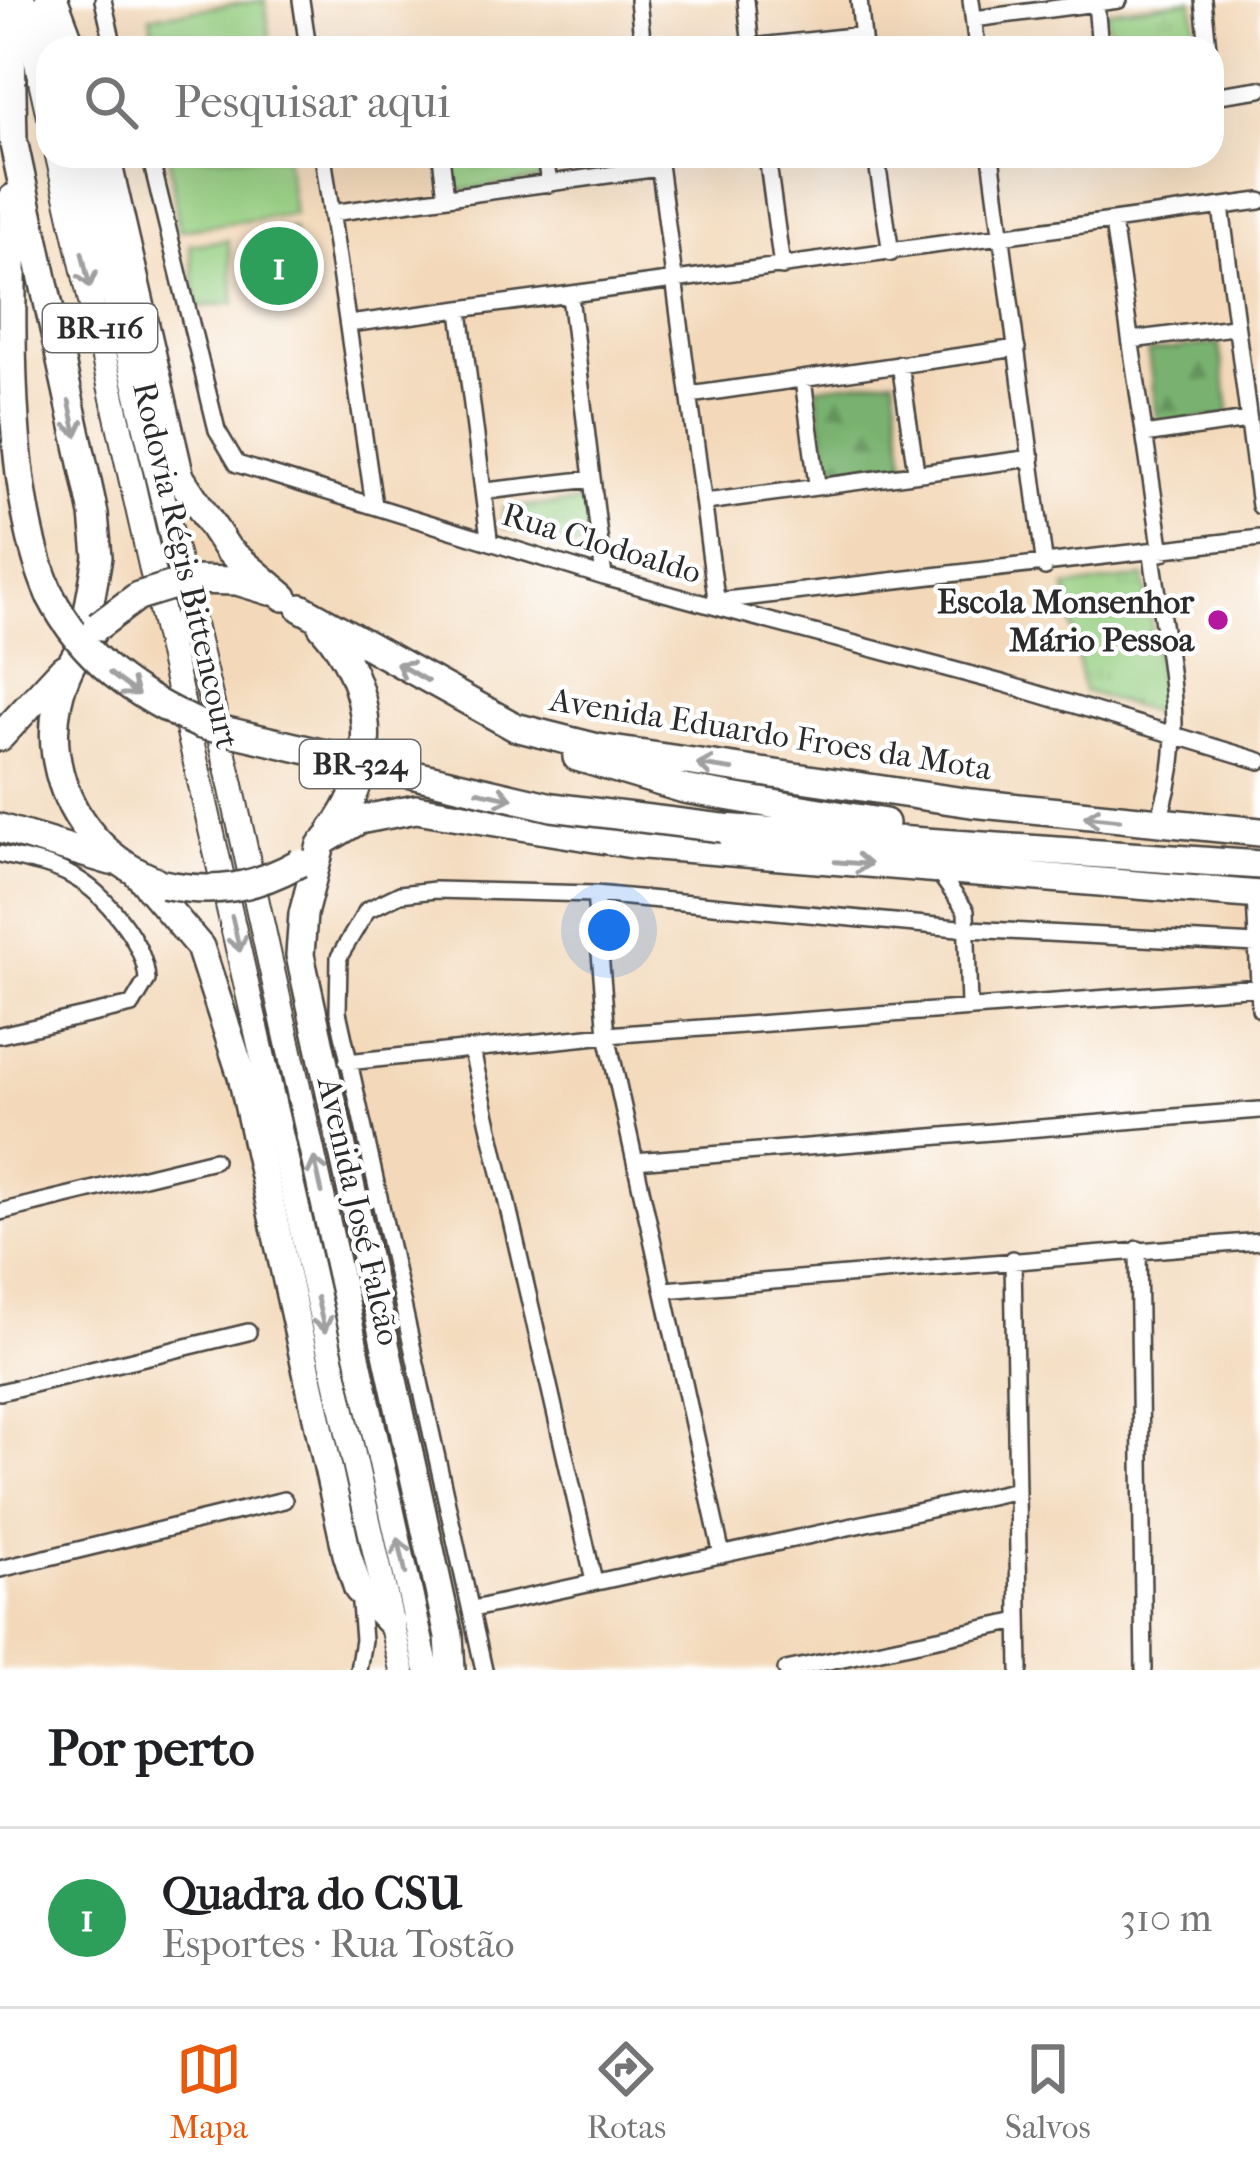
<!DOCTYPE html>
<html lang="pt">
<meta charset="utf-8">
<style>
body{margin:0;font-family:"IM FELL French Canon",serif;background:#f6f6f6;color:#202124}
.you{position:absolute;left:609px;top:930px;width:42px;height:42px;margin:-30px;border:9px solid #fff;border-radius:50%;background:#1a73e8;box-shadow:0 0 0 18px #1a73e833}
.badge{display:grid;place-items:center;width:78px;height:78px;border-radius:50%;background:#ea580c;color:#fff;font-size:39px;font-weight:700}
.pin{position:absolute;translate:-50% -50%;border:6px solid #fff;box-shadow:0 3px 12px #0006}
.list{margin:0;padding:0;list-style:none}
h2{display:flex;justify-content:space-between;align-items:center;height:156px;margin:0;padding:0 48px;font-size:51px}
h2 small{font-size:39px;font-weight:400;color:#757577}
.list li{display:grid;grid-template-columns:78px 1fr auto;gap:36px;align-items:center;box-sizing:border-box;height:180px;padding:0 48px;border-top:3px solid #e0e0e0}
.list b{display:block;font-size:45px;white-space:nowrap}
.list p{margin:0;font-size:39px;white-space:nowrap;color:#757577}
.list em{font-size:39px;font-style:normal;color:#757577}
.icon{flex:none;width:66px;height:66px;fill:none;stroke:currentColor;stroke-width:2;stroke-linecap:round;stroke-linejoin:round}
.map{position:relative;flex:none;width:1260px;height:1670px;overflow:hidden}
.search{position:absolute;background:#fff;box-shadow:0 12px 48px #0002;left:36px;right:36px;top:36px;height:132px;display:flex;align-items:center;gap:30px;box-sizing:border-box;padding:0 42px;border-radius:36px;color:#757577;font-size:45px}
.sheet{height:336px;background:#fff}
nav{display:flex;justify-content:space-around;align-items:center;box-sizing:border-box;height:168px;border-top:3px solid #e0e0e0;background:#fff;font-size:33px;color:#757577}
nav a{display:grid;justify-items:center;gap:6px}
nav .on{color:#ea580c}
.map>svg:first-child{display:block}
</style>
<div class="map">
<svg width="1260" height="1670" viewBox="0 0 1260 1670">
<defs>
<pattern id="forest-firs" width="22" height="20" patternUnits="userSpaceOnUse" patternTransform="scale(3)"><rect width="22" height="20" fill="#79b270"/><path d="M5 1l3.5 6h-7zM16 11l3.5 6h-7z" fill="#63915c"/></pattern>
<pattern id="park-tufts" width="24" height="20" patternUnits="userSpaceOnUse" patternTransform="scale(3)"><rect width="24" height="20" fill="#97cf82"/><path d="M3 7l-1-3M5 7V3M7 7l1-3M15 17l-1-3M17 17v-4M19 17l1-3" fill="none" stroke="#82b270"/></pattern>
</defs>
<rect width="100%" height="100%" fill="#fff"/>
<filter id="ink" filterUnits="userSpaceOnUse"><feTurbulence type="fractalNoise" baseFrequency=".00833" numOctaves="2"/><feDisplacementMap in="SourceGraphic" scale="24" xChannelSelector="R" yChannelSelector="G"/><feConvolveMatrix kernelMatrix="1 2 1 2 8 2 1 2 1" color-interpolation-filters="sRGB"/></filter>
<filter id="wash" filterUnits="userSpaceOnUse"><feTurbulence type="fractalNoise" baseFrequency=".004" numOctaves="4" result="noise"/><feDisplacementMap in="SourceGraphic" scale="48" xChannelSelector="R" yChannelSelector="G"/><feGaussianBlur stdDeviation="2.7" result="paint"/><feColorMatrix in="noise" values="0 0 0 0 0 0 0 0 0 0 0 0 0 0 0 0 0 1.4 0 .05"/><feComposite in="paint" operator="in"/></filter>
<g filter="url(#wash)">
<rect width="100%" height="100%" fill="#f3d9ba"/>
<path fill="url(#forest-firs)" stroke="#526e4e" stroke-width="3" d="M1219 343 1230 415 1157 424 1148 352Z
M894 378 906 469 830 480 816 387Z"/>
<path fill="url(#park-tufts)" stroke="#617d56" stroke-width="3" d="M1192 0 1199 48H1111L1106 11Z
M450 156H538L541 180 455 191Z
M588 502 596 552 503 527V508Z
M1144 577 1165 716 1083 691 1066 587Z"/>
<path fill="#97cf82" stroke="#617d56" stroke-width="3" d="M265 0 271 48H154L150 16Z
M169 156H286L294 214 179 230Z
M293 229 302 297 264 302 256 234Z
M228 240 235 303 197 307 190 245Z"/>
</g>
<g filter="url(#ink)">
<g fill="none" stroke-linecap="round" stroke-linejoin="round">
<defs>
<path id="street" d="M103 0 114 48
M301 0 308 48
M638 0 643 48
M746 0 751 48
M859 0 864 48
M971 0 977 48
M1203 0 1208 48
M1096 3 1100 48
M974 19 1119 0
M751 47 862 35
M1212 96 1260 89
M150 156 217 430 237 464 604 577 1002 683 1260 761
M323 156 374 505
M441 156 446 197
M545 156 549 184
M658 156 717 606
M767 156 782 267
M876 156 891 253
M991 156 1045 567
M768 161 804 156
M1221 207 1260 506
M331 213 659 168
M1113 223 1162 553
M570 296 604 577
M460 311 489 538
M349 324 1260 201
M1131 340 1233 327
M900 364 916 471
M803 380 817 484
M690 395 1017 348
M1144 435 1247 420
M486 491 592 479
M706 502 1032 458
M1152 555C1164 644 1192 737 1157 823
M717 601 1260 538
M0 854C24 860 51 864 72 876 105 893 145 943 147 980L132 1005 0 1035
M936 869 966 911 969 1006
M595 894 607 1035 722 1555
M1255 894 1260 1009
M472 1051 594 1581
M347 1062 607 1035 1259 987
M635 1161 1260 1110
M0 1212 214 1160
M1138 1249 1144 1670
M1013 1259 1020 1670
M665 1290 1260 1241
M0 1392 248 1332
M0 1569 284 1500
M473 1609 1013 1491
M358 1670 363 1640 359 1592
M484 1670 338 1012 339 957 367 910 400 894 435 890 595 894 969 929 1257 944
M786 1670 1019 1621"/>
<path id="primary" d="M23 0 48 112
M46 3 56 48
M58 156 402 1670
M81 156 227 767 427 1670"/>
<path id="highway" d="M10 0 13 140 94 514 98 557 82 645
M54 0 72 48
M106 156 180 477 228 550 284 597
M13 198C12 314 4 491 50 595
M190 580 237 581 270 591
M301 608 515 727 598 748 971 803 1260 832
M322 626C375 685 381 767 332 831
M91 634C22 717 55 840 154 880
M0 737 63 669
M577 757 684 789 885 823
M0 828 111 861
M722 828 1260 865
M327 839 359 820 416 809 632 844 1260 895
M321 845 303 914 300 955 449 1636 451 1670
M137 873 200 947 242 1076 347 1554 358 1589 391 1623"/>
</defs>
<use href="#street" stroke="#494540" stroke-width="20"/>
<use href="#primary" stroke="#494540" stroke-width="28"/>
<use href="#highway" stroke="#494540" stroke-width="32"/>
<use href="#street" stroke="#fff" stroke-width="15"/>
<use href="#primary" stroke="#fff" stroke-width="24"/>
<use href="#highway" stroke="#fff" stroke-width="27"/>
<defs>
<path id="highway-bridge" d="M50 595C83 660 136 696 201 725L552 807 722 828
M98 626 138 596 190 580
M163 884C214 895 254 888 299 863"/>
</defs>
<use href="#highway-bridge" stroke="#494540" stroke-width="32" stroke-linecap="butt"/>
<use href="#highway-bridge" stroke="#fff" stroke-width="27"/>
</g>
<defs><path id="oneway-shaft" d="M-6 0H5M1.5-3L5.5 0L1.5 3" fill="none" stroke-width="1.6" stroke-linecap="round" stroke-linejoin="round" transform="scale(3)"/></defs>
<g stroke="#a0a0a0">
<use href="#oneway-shaft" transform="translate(86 270) rotate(77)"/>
<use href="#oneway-shaft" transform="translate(73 419) rotate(78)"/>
<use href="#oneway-shaft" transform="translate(412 672) rotate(-150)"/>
<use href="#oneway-shaft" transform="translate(124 684) rotate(37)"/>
<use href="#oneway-shaft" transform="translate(715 767) rotate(-172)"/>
<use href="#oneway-shaft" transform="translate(495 795) rotate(12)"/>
<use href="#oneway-shaft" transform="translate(1102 818) rotate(-174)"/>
<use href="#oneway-shaft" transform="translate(853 863) rotate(4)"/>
<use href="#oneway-shaft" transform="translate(236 934) rotate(77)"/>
<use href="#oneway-shaft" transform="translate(318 1175) rotate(-103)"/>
<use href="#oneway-shaft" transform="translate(321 1315) rotate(77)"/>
<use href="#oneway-shaft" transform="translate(402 1556) rotate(-102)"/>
</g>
</g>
<circle fill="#b5179e" stroke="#fff" stroke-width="4.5" cx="1218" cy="620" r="12"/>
<g text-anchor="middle" stroke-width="9" stroke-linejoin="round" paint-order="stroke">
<g fill="#fff" stroke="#6b6b6b" stroke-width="3">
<rect x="43" y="304" width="114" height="48" rx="9"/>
<rect x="300" y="740" width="120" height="48" rx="9"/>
</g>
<g font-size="30" font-weight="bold" fill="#2b2b2b">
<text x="100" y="338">BR-116</text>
<text x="360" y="774">BR-324</text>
</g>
<g font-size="33" fill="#2b2b2b" stroke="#fff">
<text transform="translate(602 542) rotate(17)" y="12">Rua Clodoaldo</text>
<text transform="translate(187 565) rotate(77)" y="12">Rodovia Régis Bittencourt</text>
<text transform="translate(771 733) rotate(9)" y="12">Avenida Eduardo Froes da Mota</text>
<text transform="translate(360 1211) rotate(77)" y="12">Avenida José Falcão</text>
</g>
<g font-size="33" font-weight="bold" fill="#2b2b2b" stroke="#fff" text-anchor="end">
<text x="1194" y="613">Escola Monsenhor<tspan x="1194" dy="38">Mário Pessoa</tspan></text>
</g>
</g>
</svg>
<div class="you"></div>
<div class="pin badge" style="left:279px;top:266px;background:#2e9e5b">1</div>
<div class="search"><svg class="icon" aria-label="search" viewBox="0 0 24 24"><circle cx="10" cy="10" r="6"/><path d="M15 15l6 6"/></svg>Pesquisar aqui</div>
</div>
<section class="sheet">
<h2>Por perto<small></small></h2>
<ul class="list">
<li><span class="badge" style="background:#2e9e5b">1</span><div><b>Quadra do CSU</b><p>Esportes · Rua Tostão</p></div><em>310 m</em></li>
</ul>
</section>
<nav>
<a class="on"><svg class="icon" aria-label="map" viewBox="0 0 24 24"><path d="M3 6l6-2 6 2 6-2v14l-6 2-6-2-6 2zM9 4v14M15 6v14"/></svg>Mapa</a>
<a><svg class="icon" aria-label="directions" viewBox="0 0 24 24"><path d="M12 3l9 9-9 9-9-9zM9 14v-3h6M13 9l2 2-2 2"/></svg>Rotas</a>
<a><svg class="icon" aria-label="saved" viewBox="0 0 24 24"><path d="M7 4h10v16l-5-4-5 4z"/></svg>Salvos</a>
</nav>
